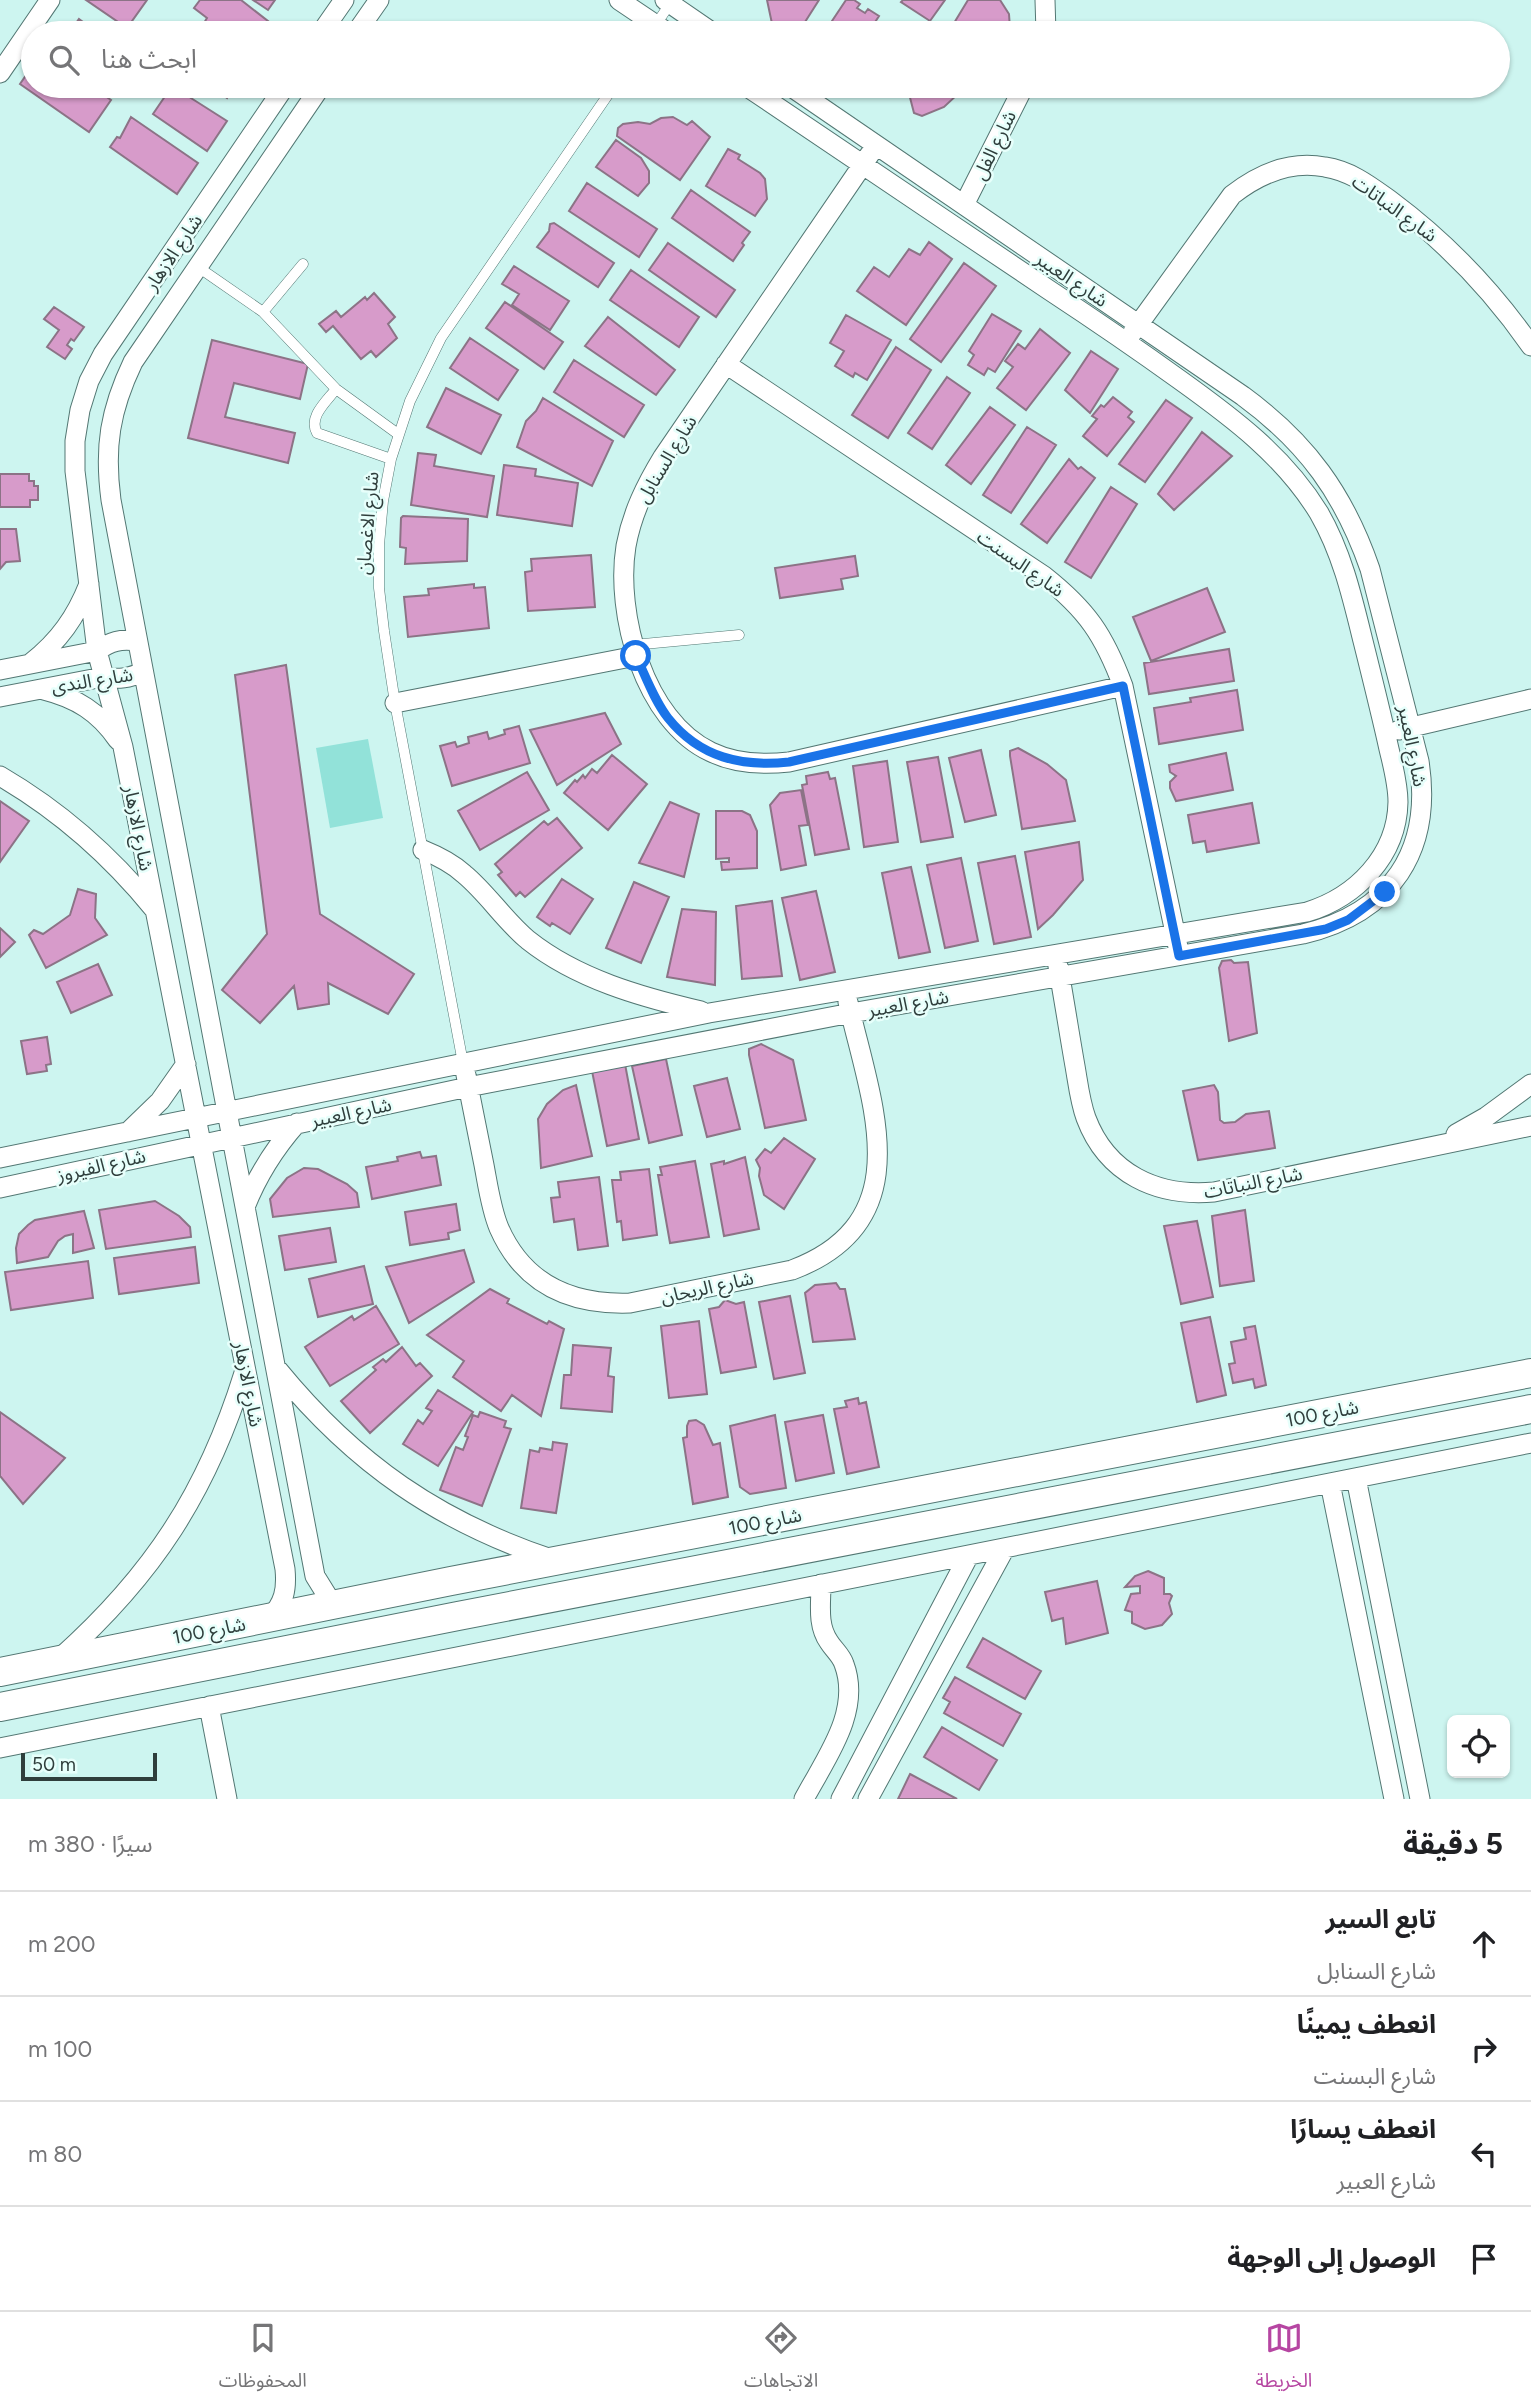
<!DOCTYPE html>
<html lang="ar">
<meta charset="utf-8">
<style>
body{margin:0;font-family:Figtree,"Noto Sans Arabic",sans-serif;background:#f2f2f2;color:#202124;direction:rtl}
.controls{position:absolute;right:21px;bottom:21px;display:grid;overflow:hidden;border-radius:10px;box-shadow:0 2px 5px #0004}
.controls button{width:63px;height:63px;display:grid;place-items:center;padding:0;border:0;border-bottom:2px solid #e0e0e0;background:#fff;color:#202124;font:35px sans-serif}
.scale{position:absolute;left:21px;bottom:18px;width:136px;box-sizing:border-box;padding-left:7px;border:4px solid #2f3e3c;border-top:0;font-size:19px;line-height:24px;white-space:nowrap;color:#2f3e3c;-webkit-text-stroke:5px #e7fffb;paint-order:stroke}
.stop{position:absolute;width:21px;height:21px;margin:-16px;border:5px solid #1a73e8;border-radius:50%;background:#fff}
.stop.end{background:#1a73e8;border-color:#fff;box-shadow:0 2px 7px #0008}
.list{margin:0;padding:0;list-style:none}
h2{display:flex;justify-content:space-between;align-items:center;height:91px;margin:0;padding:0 28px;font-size:30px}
h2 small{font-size:23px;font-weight:400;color:#757577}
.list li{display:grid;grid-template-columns:46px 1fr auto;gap:21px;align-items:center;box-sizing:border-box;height:105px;padding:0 28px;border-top:2px solid #e0e0e0}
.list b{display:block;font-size:26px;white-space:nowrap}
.list p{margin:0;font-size:23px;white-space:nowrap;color:#757577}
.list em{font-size:23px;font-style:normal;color:#757577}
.icon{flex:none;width:38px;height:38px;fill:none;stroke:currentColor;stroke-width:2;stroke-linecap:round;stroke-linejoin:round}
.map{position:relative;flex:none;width:1531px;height:1799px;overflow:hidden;direction:ltr}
.search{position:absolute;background:#fff;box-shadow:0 2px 5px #0004;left:21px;right:21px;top:21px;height:77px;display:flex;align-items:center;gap:18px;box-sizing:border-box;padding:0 24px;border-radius:38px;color:#757577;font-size:26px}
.sheet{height:511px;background:#fff}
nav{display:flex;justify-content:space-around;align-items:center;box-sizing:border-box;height:98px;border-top:2px solid #e0e0e0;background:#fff;font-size:19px;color:#757577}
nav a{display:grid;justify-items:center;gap:4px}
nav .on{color:#b646a2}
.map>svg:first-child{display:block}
</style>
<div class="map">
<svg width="1531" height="1799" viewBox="0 0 1531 1799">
<rect width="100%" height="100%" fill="#cdf5f0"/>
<path fill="#92e2d9" d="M368 739 383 818 330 828 316 748Z"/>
<path fill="#d79bca" stroke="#8c7386" stroke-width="2" d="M86 0H147L127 28Z
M200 0H241L277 28 272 33H218L204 23 207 18 194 8Z
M253 0H275L268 10Z
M767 0H819L798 33H774Z
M846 0H854L860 4 857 8 865 13 868 9 879 16 868 33H824Z
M903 0H945L930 21 901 2Z
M968 0H1000L1009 14 1010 29 1007 33H948Z
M79 19 98 33H69Z
M33 65V86H91L111 100 89 132 20 84Z
M172 86 227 121 207 151 153 114Z
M211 86H233L227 98Z
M907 86H957L959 93 944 107 922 116 914 113Z
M131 117 198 163 177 194 110 147 117 137 120 138Z
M673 117 687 125 692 121 710 137 680 180 617 136 618 128 623 124 638 122 650 124 661 118Z
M616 140 641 158 649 171V183L638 196 596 167Z
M728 149 740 155 738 159 760 173 765 179 767 199 755 216 706 186Z
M587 183 657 229 639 257 569 211Z
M691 190 750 232 742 243 744 245 733 261 672 218Z
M554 223 614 263 598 287 537 247 549 231 550 224Z
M929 242 952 259 906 325 857 291 874 267 889 277 909 249 920 255Z
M668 243 735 290 716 317 649 270Z
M964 263 996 286 941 362 910 339Z
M514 266 569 301 550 330 512 305 519 294 502 284Z
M631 270 699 317 679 347 610 300Z
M374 293 395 317 388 324 397 338 376 357 371 351 361 359 333 326 326 332 319 324 336 311 341 317 365 297 367 300Z
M505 302 563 342 544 369 486 328Z
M54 307 84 327 74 341 71 339 67 345 72 349 65 359 47 347 59 330 44 319Z
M992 314 1021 331 995 372 988 368 984 375 968 365 974 355 969 351Z
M846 315 891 340 867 380 855 373 853 377 835 366 844 351 830 343Z
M608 317 675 370 656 395 585 346Z
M1040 329 1070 353 1026 410 997 388 1013 367 1005 361 1018 344 1025 349Z
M470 338 518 370 498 400 450 368Z
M212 340 308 364 300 399 234 383 225 417 295 433 288 463 188 438Z
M896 347 931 370 888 438 852 415Z
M1091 351 1118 369 1090 413 1065 390Z
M574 360 644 405 624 437 554 392Z
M947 377 970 393 932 449 908 433Z
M446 388 501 415 481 454 427 427Z
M1113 397 1132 412 1128 417 1134 422 1107 456 1083 436 1097 419 1092 416 1101 405 1104 407Z
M543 398 613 441 592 486 517 447 526 421 536 411Z
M1166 400 1192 418 1145 482 1119 464Z
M990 407 1015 425 971 484 946 465Z
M1027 427 1056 445 1011 513 983 495Z
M1202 432 1232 456 1174 510 1158 494Z
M418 453 436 455 434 466 494 476 487 517 411 505Z
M1069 459 1078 469 1081 467 1095 478 1047 543 1021 524Z
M504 465 536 469 535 476 578 483 572 526 497 515Z
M0 474H29V481H34V486H38V500H30V507H0Z
M1111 487 1137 504 1091 578 1065 562Z
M403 516 468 519 467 561 405 564 406 548 400 547 401 518Z
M0 529H16L20 561 6 562 0 569Z
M591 555 595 607 528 611 525 572 532 571 531 559Z
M855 556 858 576 841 579 843 589 780 598 775 568Z
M474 584V588L485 587 489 628 408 637 404 597 429 595 428 589Z
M1207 588 1225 632 1151 661 1133 617Z
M1229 649 1234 681 1149 694 1144 663Z
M286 665 320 914 414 974 388 1014 328 983 329 1004 298 1009 294 986 260 1023 222 990 267 934 235 675Z
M1237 690 1243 730 1159 744 1154 708 1191 702 1190 698Z
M605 713 621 744 557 785 530 730Z
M519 726 530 763 452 786 440 746 455 742 457 747 469 743 468 737 487 732 489 739 505 734 504 730Z
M1018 748 1047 764 1066 780 1075 821 1022 829 1010 756V751Z
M981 750 996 815 965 822 949 758Z
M1226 753 1233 790 1176 801 1170 788V782L1176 776 1170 772 1169 765Z
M612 755 647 784 608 830 564 793 575 780 577 782 583 775 585 778 592 769 597 773Z
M938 757 953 837 921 842 907 762Z
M887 761 898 842 864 847 853 766Z
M527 772 549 810 480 850 458 811Z
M828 772 830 779 835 778 849 849 815 855 802 785 807 784 806 776Z
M801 790 808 825 799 826 806 865 781 870 770 805 780 793Z
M0 801 29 821 0 862Z
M670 802 699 814 684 877 639 863Z
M1252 803 1259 843 1207 852 1205 841 1193 843 1188 815Z
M716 811H742L750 815 757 831V868L722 870 721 862H729V858L716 859Z
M557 818 582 848 525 897 520 892 516 896 498 875 502 872 495 864 544 821 548 825Z
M1079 842 1083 880 1053 915 1038 929 1025 852Z
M1015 856 1031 937 994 944 978 863Z
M961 858 978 941 945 948 927 865Z
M911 867 930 952 899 958 882 873Z
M562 879 593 899 570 934 552 923 550 926 537 917Z
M634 882 669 897 641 963 606 948Z
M78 889 96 894 95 918 107 935 46 968 29 935 34 930 43 934 70 915Z
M816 891 835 972 800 980 782 898Z
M772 901 782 976 742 979 736 906Z
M682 909 716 912 715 985 667 977Z
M0 928 15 942 0 957Z
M1231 960 1234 963 1248 962 1257 1033 1229 1041 1219 968 1222 961Z
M98 964 112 995 71 1013 57 982Z
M47 1037 51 1064 46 1065 47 1071 27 1074 21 1041Z
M761 1044 793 1060 806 1120 765 1128 749 1055V1049Z
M666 1059 682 1135 649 1143 632 1066Z
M625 1064 639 1139 607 1146 592 1071Z
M727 1078 740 1129 707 1137 694 1086Z
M576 1085 592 1156 541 1168 538 1119 547 1104 563 1090Z
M1214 1085 1218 1092 1220 1120 1224 1123 1235 1122 1246 1114 1269 1111 1275 1148 1198 1160 1183 1091Z
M784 1138 815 1159 784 1209 764 1195 759 1176 760 1168 756 1160 765 1149 771 1153Z
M420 1152 422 1158 436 1156 441 1185 372 1199 366 1167 398 1161 397 1157Z
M745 1157 759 1229 724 1236 711 1164 724 1161V1164Z
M695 1161 709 1237 670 1243 658 1175H662L660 1167Z
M304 1168 318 1169 347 1184 357 1193 359 1207 273 1217 270 1199 287 1178Z
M649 1169 657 1235 623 1240 621 1221 617 1222 612 1180H621L620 1172Z
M599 1177 608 1246 578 1250 574 1219 554 1222 551 1198 560 1197 558 1182Z
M155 1201 179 1216 190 1227 191 1237 106 1249 99 1210Z
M456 1204 460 1230 448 1233 449 1239 410 1245 405 1212Z
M1245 1210 1254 1281 1220 1286 1212 1216Z
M84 1211 94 1248 73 1253V1234L65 1236 58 1241 48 1257 17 1263 16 1248 19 1234 28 1225 35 1220Z
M1197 1221 1213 1297 1181 1304 1164 1226Z
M330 1228 336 1262 285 1270 279 1236Z
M195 1247 199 1283 119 1294 114 1258Z
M464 1250 474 1282 409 1323 386 1267Z
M88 1261 93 1298 11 1310 5 1272Z
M364 1266 373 1304 318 1317 309 1279Z
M836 1283 840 1289H845L855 1339 813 1342 805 1293 815 1285Z
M490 1289 509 1299 507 1303 547 1324 549 1321 564 1329 541 1416 512 1395 501 1411 453 1377 464 1361 427 1335Z
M790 1296 805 1373 774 1379 759 1302Z
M725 1300 736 1304 744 1302 756 1367 721 1373 709 1309 719 1307Z
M376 1306 399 1344 330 1386 305 1347 352 1316 354 1320Z
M1210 1317 1226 1395 1197 1402 1181 1323Z
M699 1321 707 1394 669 1398 661 1326Z
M1255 1326 1266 1385 1255 1388 1253 1379 1233 1383 1229 1364 1235 1363 1231 1342 1246 1339 1244 1328Z
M573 1345 611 1348 608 1376 614 1377 612 1412 561 1408 564 1375H571Z
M402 1347 416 1366 420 1363 432 1376 370 1433 341 1401 376 1370 373 1367 383 1359 386 1362Z
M438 1390 473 1412 438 1466 403 1444 418 1420 423 1424 432 1411 426 1408Z
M858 1398 859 1404 866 1402 879 1467 847 1474 834 1409 847 1407 845 1401Z
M0 1412 65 1458 23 1504 0 1476Z
M480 1412 506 1421 504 1427 511 1429 482 1506 440 1490 456 1447 463 1450 468 1437 465 1436 473 1415 478 1417Z
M775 1415 786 1488 750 1494 740 1487 730 1426Z
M823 1415 834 1473 796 1481 785 1422Z
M696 1420 704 1425 713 1445 720 1443 728 1497 693 1504 683 1438 687 1437V1426L689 1421Z
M553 1442 567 1444 556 1513 521 1508 530 1450 539 1452 540 1448 552 1450Z
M1148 1571 1164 1578V1594H1170L1172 1596 1169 1603 1172 1614 1162 1625 1145 1629 1132 1623V1612L1125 1610 1131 1594 1140 1593V1586L1125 1587 1135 1576Z
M1097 1581 1108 1633 1066 1644 1063 1618 1052 1621 1045 1592Z
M983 1638 1041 1671 1025 1699 967 1667Z
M955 1677 1021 1714 1003 1746 944 1713 950 1702 943 1698Z
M942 1727 997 1760 979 1790 924 1757Z
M910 1774 957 1799H898Z"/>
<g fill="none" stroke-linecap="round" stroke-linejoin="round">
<defs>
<path id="lane" d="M650 33 670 4
M198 267 263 312 336 389 398 434
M263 312 303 264
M336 389C326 402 308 417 317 433L391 459
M633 645 739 635
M463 1063 395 703 384 631 379 588V545L383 501 391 459 410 401 441 338 614 86"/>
<path id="street" d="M619 0 668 33
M665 0 713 33
M1045 0 1046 33
M321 33 344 0
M356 33 379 0
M0 73 50 0
M321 86 133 362C110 410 104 447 111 500L315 1576 328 1597 339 1604
M870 154 663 457C646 485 632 513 626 546 615 613 644 721 711 752 736 764 762 765 789 762L1123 686
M964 205 1024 86
M1133 332 1232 195C1259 174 1290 160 1325 167 1351 171 1370 186 1391 201 1446 242 1492 290 1531 346
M726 364 1044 576C1087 610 1104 635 1123 686L1178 947
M31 663C59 641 76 617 89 584
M0 670 97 651C111 641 120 639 137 641
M44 690C76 698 99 712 118 740
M0 697 103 677C119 680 129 678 143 672
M395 703 636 656
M1399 730 1531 699
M0 776C60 811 110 855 154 909
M423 850C438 856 452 863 464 874 488 894 504 920 528 940 577 979 641 997 701 1011
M1058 966C1064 999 1069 1032 1075 1066 1078 1083 1080 1102 1086 1118 1107 1174 1157 1197 1214 1192L1531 1126
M466 1075C472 1105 478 1135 484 1165 488 1186 491 1209 499 1228 524 1285 572 1305 630 1303L792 1270C922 1221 871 1103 848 1002
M128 1132 160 1101 186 1064
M1456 1134 1486 1117 1531 1084
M0 1158 709 1013 1307 912C1356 897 1397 856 1398 802 1398 784 1393 766 1389 749 1381 713 1372 677 1363 641 1352 596 1342 553 1319 513 1284 456 1233 418 1180 380 1137 349 1093 319 1049 290 948 222 846 154 746 86
M0 1188 468 1087 851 1013 1303 934C1391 913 1433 851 1419 761L1370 569C1344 494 1307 443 1243 396L790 86
M245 1207C258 1174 274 1149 297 1123
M278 1370C355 1464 439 1522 554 1560
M1356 1478 1420 1799
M1330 1483 1394 1799
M270 1618C284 1603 287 1590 285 1569L123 747 97 651 75 471V441L80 410 89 381 103 354 285 86
M60 1658C153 1575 207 1492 244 1373
M209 1706 227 1799
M0 1748 1531 1443
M804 1799C825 1759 862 1712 844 1664 841 1655 834 1650 829 1642 817 1625 821 1604 821 1584
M841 1799 969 1555
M868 1799 1005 1548"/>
<path id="secondary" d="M0 1672 451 1581 1531 1373
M0 1707 458 1616 1531 1409"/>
</defs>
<use href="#lane" stroke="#537773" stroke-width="11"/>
<use href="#street" stroke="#537773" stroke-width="21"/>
<use href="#secondary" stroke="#537773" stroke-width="30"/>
<use href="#lane" stroke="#fff" stroke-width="10"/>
<use href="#street" stroke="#fff" stroke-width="19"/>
<use href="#secondary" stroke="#fff" stroke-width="28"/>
</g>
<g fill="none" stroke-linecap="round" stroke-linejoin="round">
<path stroke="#1a73e8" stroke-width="9" d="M636 656C646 677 654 700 668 718 700 758 742 767 789 762L1123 686 1179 956 1326 929 1348 920 1385 892"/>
</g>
<g text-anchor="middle" stroke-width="5" stroke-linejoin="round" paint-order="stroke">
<g font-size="19" fill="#2f3e3c" stroke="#e7fffb">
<text transform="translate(994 145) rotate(-64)" y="7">شارع الفل</text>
<text transform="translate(1395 208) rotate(36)" y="7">شارع النباتات</text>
<text transform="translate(173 252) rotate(-56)" y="7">شارع الازهار</text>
<text transform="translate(1072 279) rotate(34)" y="7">شارع العبير</text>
<text transform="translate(666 459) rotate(-59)" y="7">شارع السنابل</text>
<text transform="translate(367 523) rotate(-85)" y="7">شارع الاغصان</text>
<text transform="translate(1021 563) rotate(35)" y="7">شارع البسنت</text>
<text transform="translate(92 680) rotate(-9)" y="7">شارع الندى</text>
<text transform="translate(1413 746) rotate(79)" y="7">شارع العبير</text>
<text transform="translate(139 828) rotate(79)" y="7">شارع الازهار</text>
<text transform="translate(908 1003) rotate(-10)" y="7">شارع العبير</text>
<text transform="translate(351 1112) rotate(-12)" y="7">شارع العبير</text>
<text transform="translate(101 1165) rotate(-13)" y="7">شارع الفيروز</text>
<text transform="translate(1253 1182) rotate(-11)" y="7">شارع النباتات</text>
<text transform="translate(707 1287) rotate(-12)" y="7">شارع الريحان</text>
<text transform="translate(249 1384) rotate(79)" y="7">شارع الازهار</text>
<text transform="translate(1322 1413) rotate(-11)" y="7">شارع 100</text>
<text transform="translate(765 1521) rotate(-11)" y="7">شارع 100</text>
<text transform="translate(209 1630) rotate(-11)" y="7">شارع 100</text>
</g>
</g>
</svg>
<div class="controls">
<button><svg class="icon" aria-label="locate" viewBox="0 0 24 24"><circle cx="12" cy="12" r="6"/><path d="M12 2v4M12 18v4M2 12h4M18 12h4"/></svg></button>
</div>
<div class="scale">50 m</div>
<div class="stop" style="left:636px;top:656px"></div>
<div class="stop end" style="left:1385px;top:892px"></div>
<div class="search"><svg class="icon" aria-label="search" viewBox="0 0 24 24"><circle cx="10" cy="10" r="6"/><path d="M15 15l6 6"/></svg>ابحث هنا</div>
</div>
<section class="sheet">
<h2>5 دقيقة<small>سيرًا · 380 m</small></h2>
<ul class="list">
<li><svg class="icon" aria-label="ahead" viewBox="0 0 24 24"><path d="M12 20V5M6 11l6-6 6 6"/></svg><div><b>تابع السير</b><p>شارع السنابل</p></div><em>200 m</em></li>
<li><svg class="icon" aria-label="right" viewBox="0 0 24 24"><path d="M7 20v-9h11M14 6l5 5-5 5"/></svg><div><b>انعطف يمينًا</b><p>شارع البسنت</p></div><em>100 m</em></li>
<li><svg class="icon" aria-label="left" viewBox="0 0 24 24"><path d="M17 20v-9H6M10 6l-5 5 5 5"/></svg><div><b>انعطف يسارًا</b><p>شارع العبير</p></div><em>80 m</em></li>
<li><svg class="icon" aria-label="arrive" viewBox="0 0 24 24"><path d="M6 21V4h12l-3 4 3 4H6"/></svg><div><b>الوصول إلى الوجهة</b></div></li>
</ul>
</section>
<nav>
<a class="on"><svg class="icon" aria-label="map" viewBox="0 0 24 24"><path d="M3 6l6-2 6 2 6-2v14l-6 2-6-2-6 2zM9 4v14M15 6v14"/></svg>الخريطة</a>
<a><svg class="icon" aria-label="directions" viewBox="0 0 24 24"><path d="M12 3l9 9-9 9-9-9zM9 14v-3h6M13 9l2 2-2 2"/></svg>الاتجاهات</a>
<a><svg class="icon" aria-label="saved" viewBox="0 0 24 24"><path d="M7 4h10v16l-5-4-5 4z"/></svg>المحفوظات</a>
</nav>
